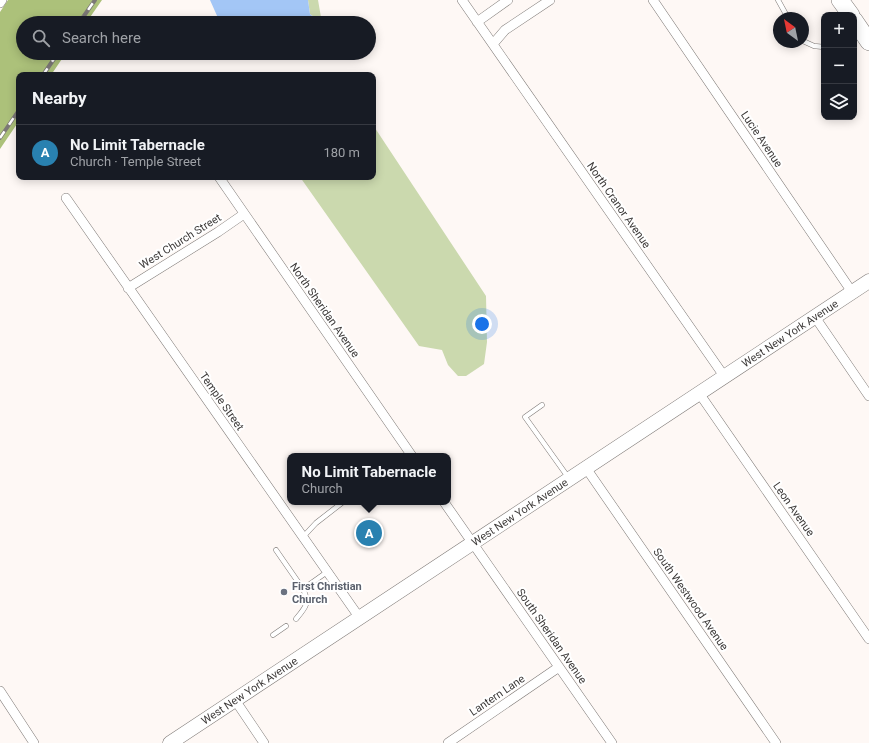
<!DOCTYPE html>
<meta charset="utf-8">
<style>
body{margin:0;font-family:Roboto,sans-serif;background:#20242c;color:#f1f3f6}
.controls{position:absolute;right:12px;top:12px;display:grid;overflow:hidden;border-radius:8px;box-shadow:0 2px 10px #0003}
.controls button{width:36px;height:36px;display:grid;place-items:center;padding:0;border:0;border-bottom:1px solid #363941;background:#171b24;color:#f1f3f6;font:20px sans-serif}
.compass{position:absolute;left:773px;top:12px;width:36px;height:36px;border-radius:50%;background:#171b24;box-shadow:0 2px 10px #0003;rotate:327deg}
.you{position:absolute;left:482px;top:324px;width:14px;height:14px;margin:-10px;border:3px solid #fff;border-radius:50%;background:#1a73e8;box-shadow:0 0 0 6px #1a73e833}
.badge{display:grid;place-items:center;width:26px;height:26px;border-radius:50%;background:#2981b0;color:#fff;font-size:13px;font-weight:700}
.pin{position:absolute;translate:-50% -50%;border:2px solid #fff;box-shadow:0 1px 4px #0006}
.popup{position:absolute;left:287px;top:453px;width:164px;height:52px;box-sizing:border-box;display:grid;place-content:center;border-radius:8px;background:#171b24;filter:drop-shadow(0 1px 3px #0005);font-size:13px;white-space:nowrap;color:#9ea1a6}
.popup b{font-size:15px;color:#f1f3f6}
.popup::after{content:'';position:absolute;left:50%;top:100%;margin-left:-8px;border:8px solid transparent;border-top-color:#171b24}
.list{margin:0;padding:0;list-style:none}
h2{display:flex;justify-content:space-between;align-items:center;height:52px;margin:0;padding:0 16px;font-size:17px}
h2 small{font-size:13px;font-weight:400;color:#9ea1a6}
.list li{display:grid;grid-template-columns:26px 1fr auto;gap:12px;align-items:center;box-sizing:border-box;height:56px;padding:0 16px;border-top:1px solid #363941}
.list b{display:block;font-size:15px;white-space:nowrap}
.list p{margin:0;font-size:13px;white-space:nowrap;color:#9ea1a6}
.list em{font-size:13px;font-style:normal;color:#9ea1a6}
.icon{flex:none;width:22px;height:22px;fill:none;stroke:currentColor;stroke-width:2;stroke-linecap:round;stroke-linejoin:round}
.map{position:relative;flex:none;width:869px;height:743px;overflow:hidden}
.search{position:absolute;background:#171b24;box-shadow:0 2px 10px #0003;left:16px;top:16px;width:360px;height:44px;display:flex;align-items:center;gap:10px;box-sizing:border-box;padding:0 14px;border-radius:22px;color:#9ea1a6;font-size:15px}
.panel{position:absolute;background:#171b24;box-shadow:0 2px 10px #0003;left:16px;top:72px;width:360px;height:108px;border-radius:8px}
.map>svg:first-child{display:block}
</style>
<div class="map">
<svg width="869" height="743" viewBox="0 0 869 743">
<rect width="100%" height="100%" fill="#fef8f5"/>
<path fill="#cbd9ae" d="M308 0H318L322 23 310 14Z
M373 125 486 296 487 342 484 364 466 376H458L448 365 442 350 419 346 300 177H373Z"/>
<path fill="#acc17a" d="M8 0H102L86 23H23V53H66L51 75H19V121L0 149V12Z"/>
<path fill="#a3c6f6" d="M210 0H308L310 14 320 23H226L218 18Z
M264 53H306C295 60 275 61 264 53Z"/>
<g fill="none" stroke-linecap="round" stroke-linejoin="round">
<defs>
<path id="lane" d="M778 0 788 18
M803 41 814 46 824 47
M542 405 525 417 568 477
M303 537 316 523 343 502
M276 550 303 589 327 572
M296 619C306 607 310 603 303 589
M273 635 286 626"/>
<path id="street" d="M462 0 724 376
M653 0 852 292
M0 3 2 0
M477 22 508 0
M493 44 505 30 550 0
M219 177 412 456
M66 198 359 617
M128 288 218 232 244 214
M815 317 869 396
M699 393 869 639
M586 468 776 743
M444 502 612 743
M0 691 34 743
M235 700 264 743
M448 743 559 667"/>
<g id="primary">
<path id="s1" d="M170 743 869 281"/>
</g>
<path id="highway" d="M840 0 851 15
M854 20 869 42"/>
</defs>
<use href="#lane" stroke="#7e7976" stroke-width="5.5"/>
<use href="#street" stroke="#7e7976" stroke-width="10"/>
<use href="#primary" stroke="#7e7976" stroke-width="15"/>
<use href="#highway" stroke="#7e7976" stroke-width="18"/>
<use href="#lane" stroke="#fff" stroke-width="4.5"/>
<use href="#street" stroke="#fff" stroke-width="9"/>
<use href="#primary" stroke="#fff" stroke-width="14"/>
<use href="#highway" stroke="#fff" stroke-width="17"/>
<defs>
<path id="rail" d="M79 23 95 0
M43 75 58 53
M0 138 19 110"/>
</defs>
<use href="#rail" stroke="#7c7876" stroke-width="4"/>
<use href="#rail" stroke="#fff" stroke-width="2.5" stroke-dasharray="8" stroke-linecap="butt"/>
</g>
<circle fill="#6b7280" stroke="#fff" stroke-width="1.5" cx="284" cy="592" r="4"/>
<g text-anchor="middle" stroke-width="4" stroke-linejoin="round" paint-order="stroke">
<g font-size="11" fill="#3d3a39" stroke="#fff">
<text transform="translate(762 139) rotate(56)" y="4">Lucie Avenue</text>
<text transform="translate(619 205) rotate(55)" y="4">North Cranor Avenue</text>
<text transform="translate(180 241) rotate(-32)" y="4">West Church Street</text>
<text transform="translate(325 310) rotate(55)" y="4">North Sheridan Avenue</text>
<text dy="4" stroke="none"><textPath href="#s1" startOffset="743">West New York Avenue</textPath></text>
<text transform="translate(222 401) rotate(55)" y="4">Temple Street</text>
<text transform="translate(794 509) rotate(55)" y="4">Leon Avenue</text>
<text dy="4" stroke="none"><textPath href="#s1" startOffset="419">West New York Avenue</textPath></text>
<text transform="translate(691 599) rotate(55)" y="4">South Westwood Avenue</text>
<text transform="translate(552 636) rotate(55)" y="4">South Sheridan Avenue</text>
<text dy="4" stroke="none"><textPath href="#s1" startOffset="95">West New York Avenue</textPath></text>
<text transform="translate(497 695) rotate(-34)" y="4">Lantern Lane</text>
</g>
<g font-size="11" font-weight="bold" fill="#5b616d" stroke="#fff" text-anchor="start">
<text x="292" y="590">First Christian<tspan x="292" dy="13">Church</tspan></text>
</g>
</g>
</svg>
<div class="controls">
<button>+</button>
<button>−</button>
<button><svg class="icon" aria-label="layers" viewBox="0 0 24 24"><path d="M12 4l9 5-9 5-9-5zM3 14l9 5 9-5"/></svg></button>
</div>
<svg class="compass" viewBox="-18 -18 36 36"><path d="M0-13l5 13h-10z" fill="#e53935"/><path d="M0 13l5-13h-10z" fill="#9ea1a6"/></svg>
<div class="you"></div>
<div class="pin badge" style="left:369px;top:533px">A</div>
<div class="popup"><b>No Limit Tabernacle</b>Church</div>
<div class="search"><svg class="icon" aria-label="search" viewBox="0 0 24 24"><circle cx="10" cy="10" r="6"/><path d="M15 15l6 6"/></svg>Search here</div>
<section class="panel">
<h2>Nearby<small></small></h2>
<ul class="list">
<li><span class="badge">A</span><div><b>No Limit Tabernacle</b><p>Church · Temple Street</p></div><em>180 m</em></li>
</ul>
</section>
</div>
